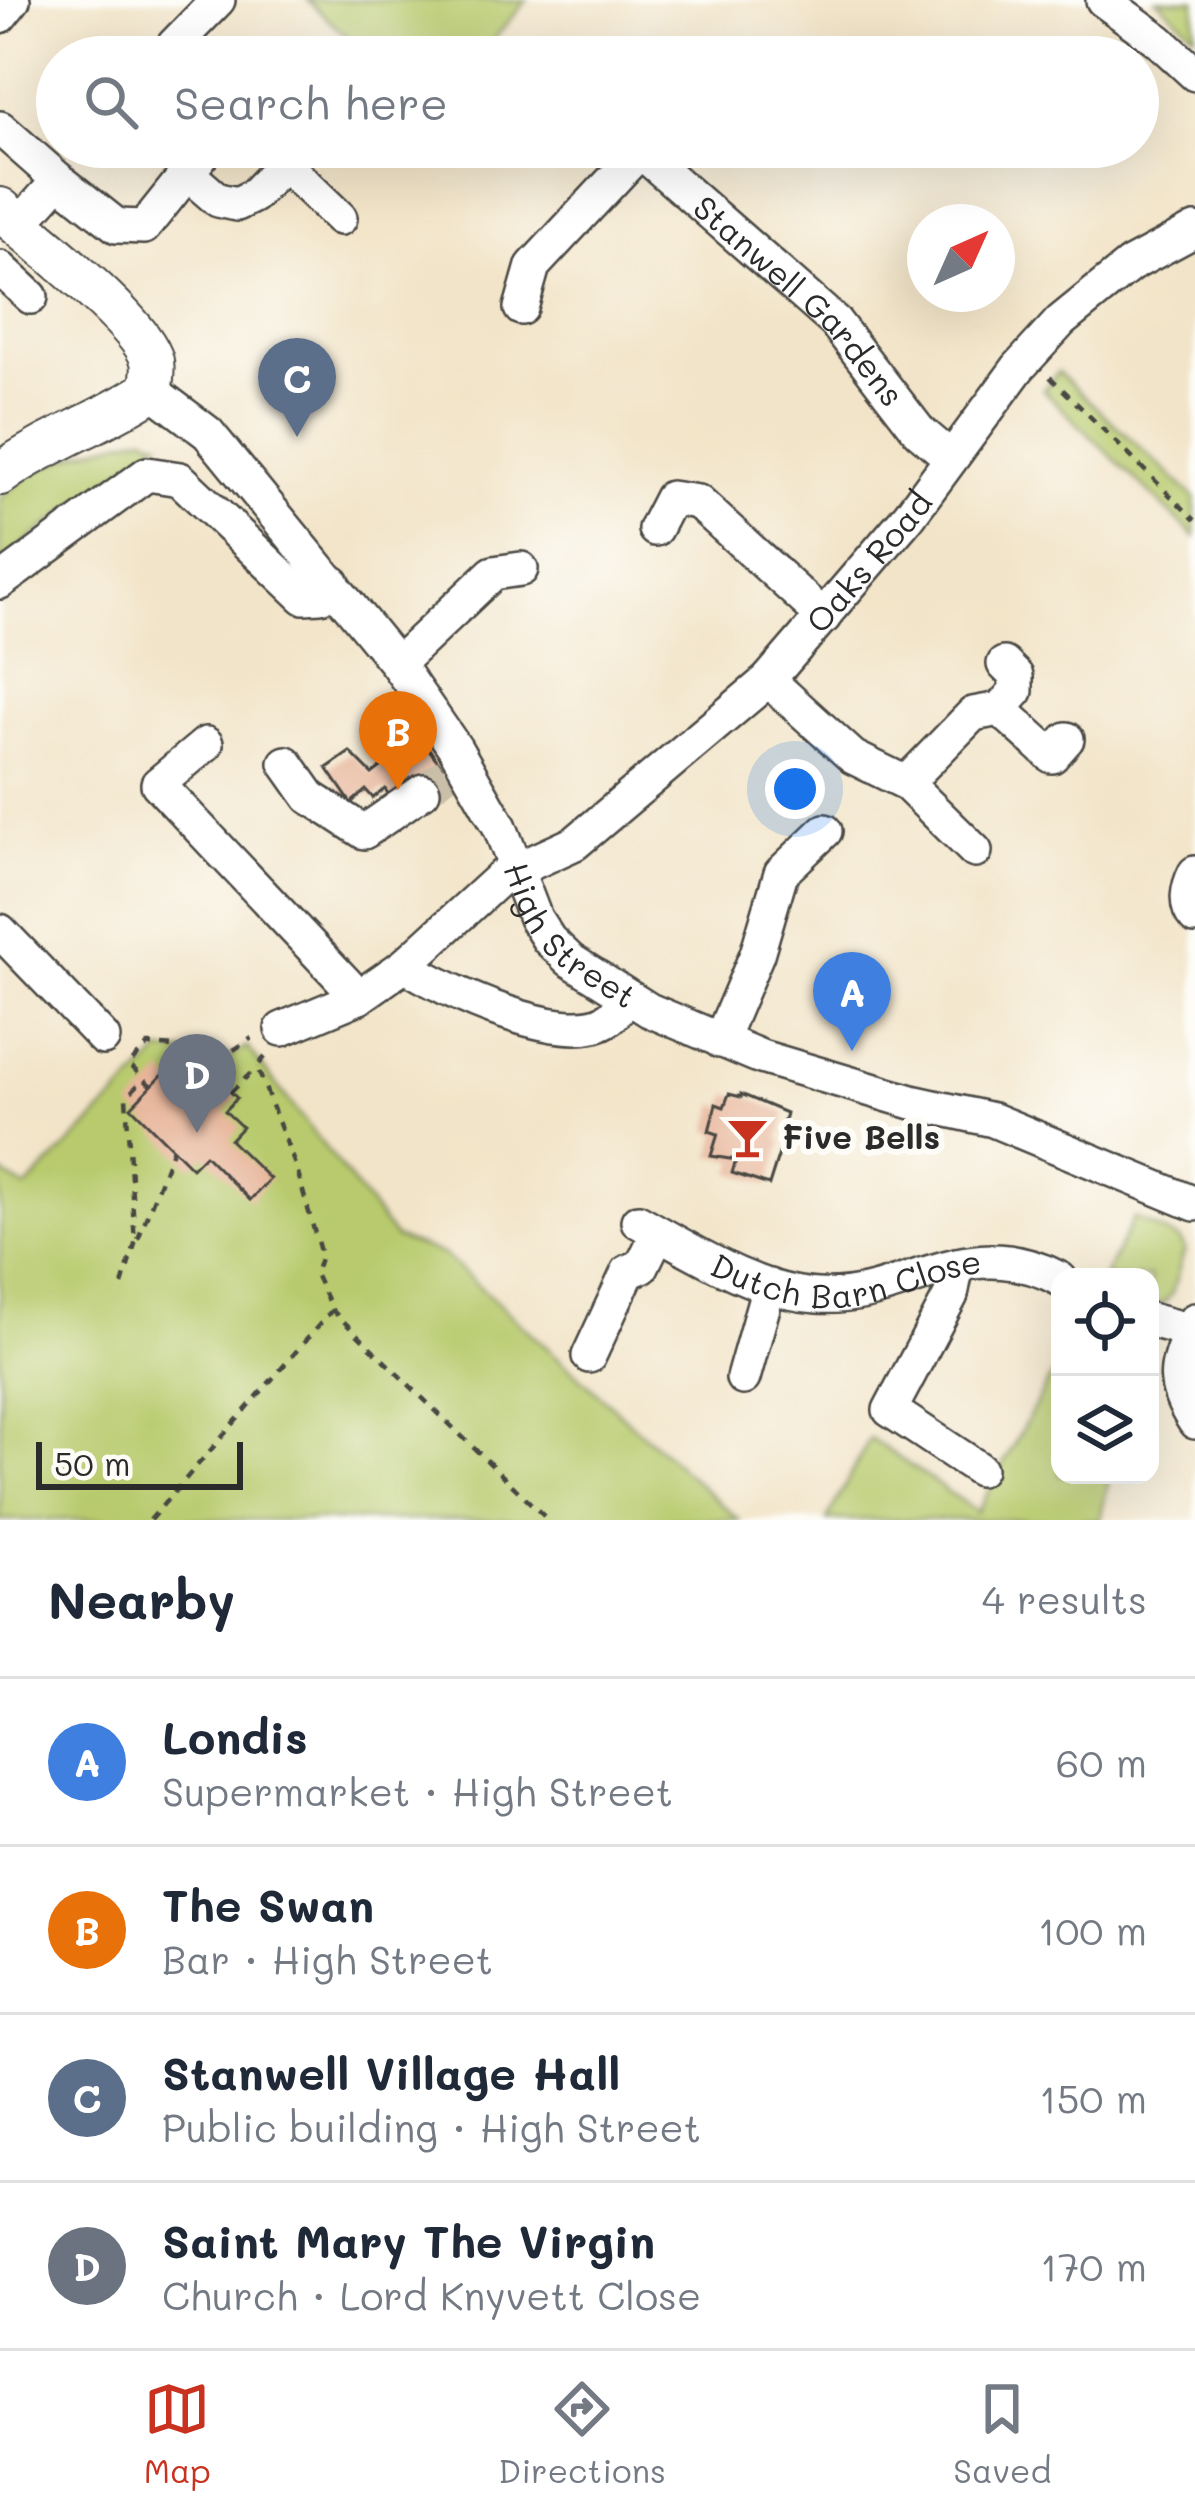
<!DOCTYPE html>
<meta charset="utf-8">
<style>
body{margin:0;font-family:Mali,sans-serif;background:#f6f6f7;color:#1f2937}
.controls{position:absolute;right:36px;bottom:36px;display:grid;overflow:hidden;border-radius:24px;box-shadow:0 12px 48px #0002}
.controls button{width:108px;height:108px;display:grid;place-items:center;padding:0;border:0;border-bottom:3px solid #e0e1e3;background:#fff;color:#1f2937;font:60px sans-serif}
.compass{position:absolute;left:907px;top:204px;width:108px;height:108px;border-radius:50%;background:#fff;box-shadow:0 12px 48px #0002;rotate:45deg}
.scale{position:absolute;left:36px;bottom:30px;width:207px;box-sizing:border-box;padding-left:12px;border:6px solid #2b2b2b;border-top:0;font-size:33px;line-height:42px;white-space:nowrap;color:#2b2b2b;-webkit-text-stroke:9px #fdfcf7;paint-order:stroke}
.you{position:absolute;left:795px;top:789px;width:42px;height:42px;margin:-30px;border:9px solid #fff;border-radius:50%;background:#1a73e8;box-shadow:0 0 0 18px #1a73e833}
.badge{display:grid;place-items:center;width:78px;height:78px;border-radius:50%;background:#c8321e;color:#fff;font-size:39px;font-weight:700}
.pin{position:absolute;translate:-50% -99px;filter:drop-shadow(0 3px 6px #0008)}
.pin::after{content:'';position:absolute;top:63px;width:42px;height:36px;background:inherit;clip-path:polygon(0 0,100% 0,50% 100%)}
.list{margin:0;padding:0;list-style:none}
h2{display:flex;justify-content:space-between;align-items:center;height:156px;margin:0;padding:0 48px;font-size:51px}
h2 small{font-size:39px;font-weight:400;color:#747a83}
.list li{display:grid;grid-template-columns:78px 1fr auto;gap:36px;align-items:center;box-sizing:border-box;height:168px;padding:0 48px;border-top:3px solid #e0e1e3}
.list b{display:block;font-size:45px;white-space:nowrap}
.list p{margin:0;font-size:39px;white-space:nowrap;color:#747a83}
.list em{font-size:39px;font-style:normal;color:#747a83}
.icon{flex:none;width:66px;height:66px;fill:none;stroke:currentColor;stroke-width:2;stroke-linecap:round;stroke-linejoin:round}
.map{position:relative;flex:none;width:1195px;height:1520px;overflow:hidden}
.search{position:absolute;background:#fff;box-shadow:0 12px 48px #0002;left:36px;right:36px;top:36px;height:132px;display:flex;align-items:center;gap:30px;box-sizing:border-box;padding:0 42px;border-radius:66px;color:#747a83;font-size:45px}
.sheet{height:828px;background:#fff}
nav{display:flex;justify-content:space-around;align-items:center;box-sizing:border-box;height:168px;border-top:3px solid #e0e1e3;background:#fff;font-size:33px;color:#747a83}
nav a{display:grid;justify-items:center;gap:6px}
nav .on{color:#c8321e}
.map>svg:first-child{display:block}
</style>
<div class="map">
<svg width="1195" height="1520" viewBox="0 0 1195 1520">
<rect width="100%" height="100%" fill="#fdfcf7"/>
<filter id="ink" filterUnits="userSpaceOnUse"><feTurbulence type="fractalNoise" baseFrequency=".00833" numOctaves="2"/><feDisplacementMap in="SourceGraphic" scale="24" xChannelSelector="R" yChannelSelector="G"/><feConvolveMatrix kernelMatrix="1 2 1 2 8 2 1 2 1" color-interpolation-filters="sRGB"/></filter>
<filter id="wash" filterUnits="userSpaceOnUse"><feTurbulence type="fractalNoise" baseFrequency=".004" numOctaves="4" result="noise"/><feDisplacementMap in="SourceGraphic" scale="48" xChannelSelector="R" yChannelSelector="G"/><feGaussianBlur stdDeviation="2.7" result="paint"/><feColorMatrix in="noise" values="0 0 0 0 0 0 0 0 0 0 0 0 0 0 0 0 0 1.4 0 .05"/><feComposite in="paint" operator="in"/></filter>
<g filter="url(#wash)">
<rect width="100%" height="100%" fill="#f2e4c8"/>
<path fill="#b8ca6d" stroke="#727a4c" stroke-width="3" d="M307 0H527L479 57H370Z
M1157 0H1195V34Z
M1058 372 1195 498V537L1043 390Z
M145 436 160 441 0 562V498C39 462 94 446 145 436Z
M247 1047 395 1238 443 1254 739 1520H0V1172L26 1188 162 1052 232 1056Z
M1134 1217 1180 1240 1185 1249 1172 1293 1163 1304 1150 1303V1277H1104Z
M1060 1360V1475H1110L1100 1520H827L870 1438 977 1512Z"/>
<g id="blocks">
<path fill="#e7b498" d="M415 730 442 767 394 803 385 789 373 798 366 790 351 803 327 768 350 752 372 774 385 764 379 756Z
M164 1073 180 1089 190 1079 210 1097 223 1085 237 1098 225 1111 242 1127 230 1140 270 1179 250 1200 205 1155 192 1168 131 1107Z
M729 1094 741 1097V1094L786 1113 779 1140 783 1141 769 1185 732 1173 736 1160 711 1156 718 1134 709 1131 716 1104 724 1107Z"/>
</g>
</g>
<g filter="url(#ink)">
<use href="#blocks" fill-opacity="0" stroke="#494743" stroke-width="3"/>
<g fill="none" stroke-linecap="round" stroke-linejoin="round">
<path stroke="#cabfa9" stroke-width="33" stroke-dasharray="33 16" stroke-linecap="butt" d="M423 791 447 773"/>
<defs>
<g id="minor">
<path d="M1103 0 1158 40 1195 74"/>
<path d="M0 16 13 0"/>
<path d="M175 57 174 45 218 0"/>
<path d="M0 128 59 180 19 225"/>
<path id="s1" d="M640 151 835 322 919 431 950 457"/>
<path d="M188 174 218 200 237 204 253 196 284 164 340 218"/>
<path d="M59 180 117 226 144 227 208 147"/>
<path d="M0 268 31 297"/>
<path d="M521 308 533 266 644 147"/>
<path id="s2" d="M151 390 208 433 397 664 455 748 500 827 535 918 549 940 570 960 649 1010 761 1057 912 1102 993 1120 1195 1204"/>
<path d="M655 529 671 498 698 502 824 617"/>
<path d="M0 582 147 474 180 479 304 597 320 596 333 583"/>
<path d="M397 664 493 573 521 569"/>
<path d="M768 680 853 757 906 783 975 851"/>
<path d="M1000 709 1016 691V676L1004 664"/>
<path d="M206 744 158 784 359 997"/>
<path d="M286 763 310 797 364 832 423 791"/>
<path d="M906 783 973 714 1000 709 1052 756 1067 739"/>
<path d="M1195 873C1188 887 1184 905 1195 917"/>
<path d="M0 931 103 1038"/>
<path d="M405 965C443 990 566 1048 608 1019 615 1015 621 1005 627 998"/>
<path id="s3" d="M282 1029 359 997 405 965 501 877 575 843 768 680 909 516 1018 368 1061 321 1130 265 1195 230"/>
<path d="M720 1041 757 954 781 873 825 831"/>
<path id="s4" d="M638 1221C692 1251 754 1292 817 1296 905 1302 964 1228 1060 1279"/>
<path d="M957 1265 951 1295 890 1410 979 1469"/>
<path d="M1150 1320 1191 1331"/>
<path d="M1195 1320C1178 1363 1166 1378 1195 1422"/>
<path d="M589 1356 628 1272 642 1266 658 1233"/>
<path d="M743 1378 769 1286"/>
</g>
<path id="major" d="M0 209C32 237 144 324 152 361 154 369 151 382 151 390 103 422 48 440 0 474"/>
</defs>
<use href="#minor" stroke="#494743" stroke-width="38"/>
<use href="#major" stroke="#494743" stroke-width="46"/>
<path stroke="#494743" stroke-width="4.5" stroke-dasharray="9 9" stroke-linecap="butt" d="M1050 377 1195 520
M265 1057 257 1067 297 1170 321 1255 315 1274 332 1310 548 1520
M151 1086 129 1064 148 1045 232 1051 252 1038
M231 1092 257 1067
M138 1239 173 1148
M122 1285 135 1244 126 1097 144 1079
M150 1520 332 1310"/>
<use href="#minor" stroke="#fff" stroke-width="33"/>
<use href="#major" stroke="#fff" stroke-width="42"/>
</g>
</g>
<defs>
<symbol id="bar-bare" viewBox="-9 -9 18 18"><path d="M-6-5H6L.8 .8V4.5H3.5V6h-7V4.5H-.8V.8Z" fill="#c8321e" stroke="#fdfcf7" stroke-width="2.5" paint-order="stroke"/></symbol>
</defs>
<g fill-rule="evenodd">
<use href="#bar-bare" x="718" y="1108" width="59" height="59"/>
</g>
<g text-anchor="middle" stroke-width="12" stroke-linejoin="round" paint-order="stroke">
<g font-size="33" fill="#2b2b2b" stroke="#fdfcf7">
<text dy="12" stroke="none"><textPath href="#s1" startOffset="219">Stanwell Gardens</textPath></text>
<text dy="12" stroke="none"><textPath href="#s3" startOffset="759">Oaks Road</textPath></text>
<text dy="12" stroke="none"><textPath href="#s2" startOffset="696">High Street</textPath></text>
<text dy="12" stroke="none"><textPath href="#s4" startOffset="225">Dutch Barn Close</textPath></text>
</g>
<g font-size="33" font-weight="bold" fill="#2b2b2b" stroke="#fdfcf7" text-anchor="start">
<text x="782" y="1149">Five Bells</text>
</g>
</g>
</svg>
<div class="controls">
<button><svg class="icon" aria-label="locate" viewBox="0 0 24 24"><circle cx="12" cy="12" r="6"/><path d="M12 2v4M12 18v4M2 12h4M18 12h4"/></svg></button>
<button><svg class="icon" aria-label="layers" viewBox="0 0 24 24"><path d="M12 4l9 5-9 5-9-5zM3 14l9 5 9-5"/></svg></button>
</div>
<svg class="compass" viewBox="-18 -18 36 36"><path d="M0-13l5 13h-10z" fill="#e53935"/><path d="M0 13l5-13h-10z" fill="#747a83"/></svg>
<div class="scale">50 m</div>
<div class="you"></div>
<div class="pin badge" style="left:852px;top:1051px;background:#3f7fe0">A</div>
<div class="pin badge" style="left:398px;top:790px;background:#e8710a">B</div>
<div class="pin badge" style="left:297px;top:437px;background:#5c6f8a">C</div>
<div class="pin badge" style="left:197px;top:1133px;background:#6b7280">D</div>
<div class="search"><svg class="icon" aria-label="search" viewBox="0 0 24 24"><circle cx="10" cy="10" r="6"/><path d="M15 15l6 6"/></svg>Search here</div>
</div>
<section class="sheet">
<h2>Nearby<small>4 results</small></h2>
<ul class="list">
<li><span class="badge" style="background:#3f7fe0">A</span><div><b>Londis</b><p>Supermarket · High Street</p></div><em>60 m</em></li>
<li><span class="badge" style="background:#e8710a">B</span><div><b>The Swan</b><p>Bar · High Street</p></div><em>100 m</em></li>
<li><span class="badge" style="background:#5c6f8a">C</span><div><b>Stanwell Village Hall</b><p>Public building · High Street</p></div><em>150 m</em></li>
<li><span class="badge" style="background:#6b7280">D</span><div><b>Saint Mary The Virgin</b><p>Church · Lord Knyvett Close</p></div><em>170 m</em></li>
</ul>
</section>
<nav>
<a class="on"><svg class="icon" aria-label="map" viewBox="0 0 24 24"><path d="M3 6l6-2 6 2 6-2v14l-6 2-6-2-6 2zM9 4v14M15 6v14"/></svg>Map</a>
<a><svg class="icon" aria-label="directions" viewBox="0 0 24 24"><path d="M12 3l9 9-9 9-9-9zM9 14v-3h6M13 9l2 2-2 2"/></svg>Directions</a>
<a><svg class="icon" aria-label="saved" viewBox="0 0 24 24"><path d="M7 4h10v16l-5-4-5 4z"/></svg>Saved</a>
</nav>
